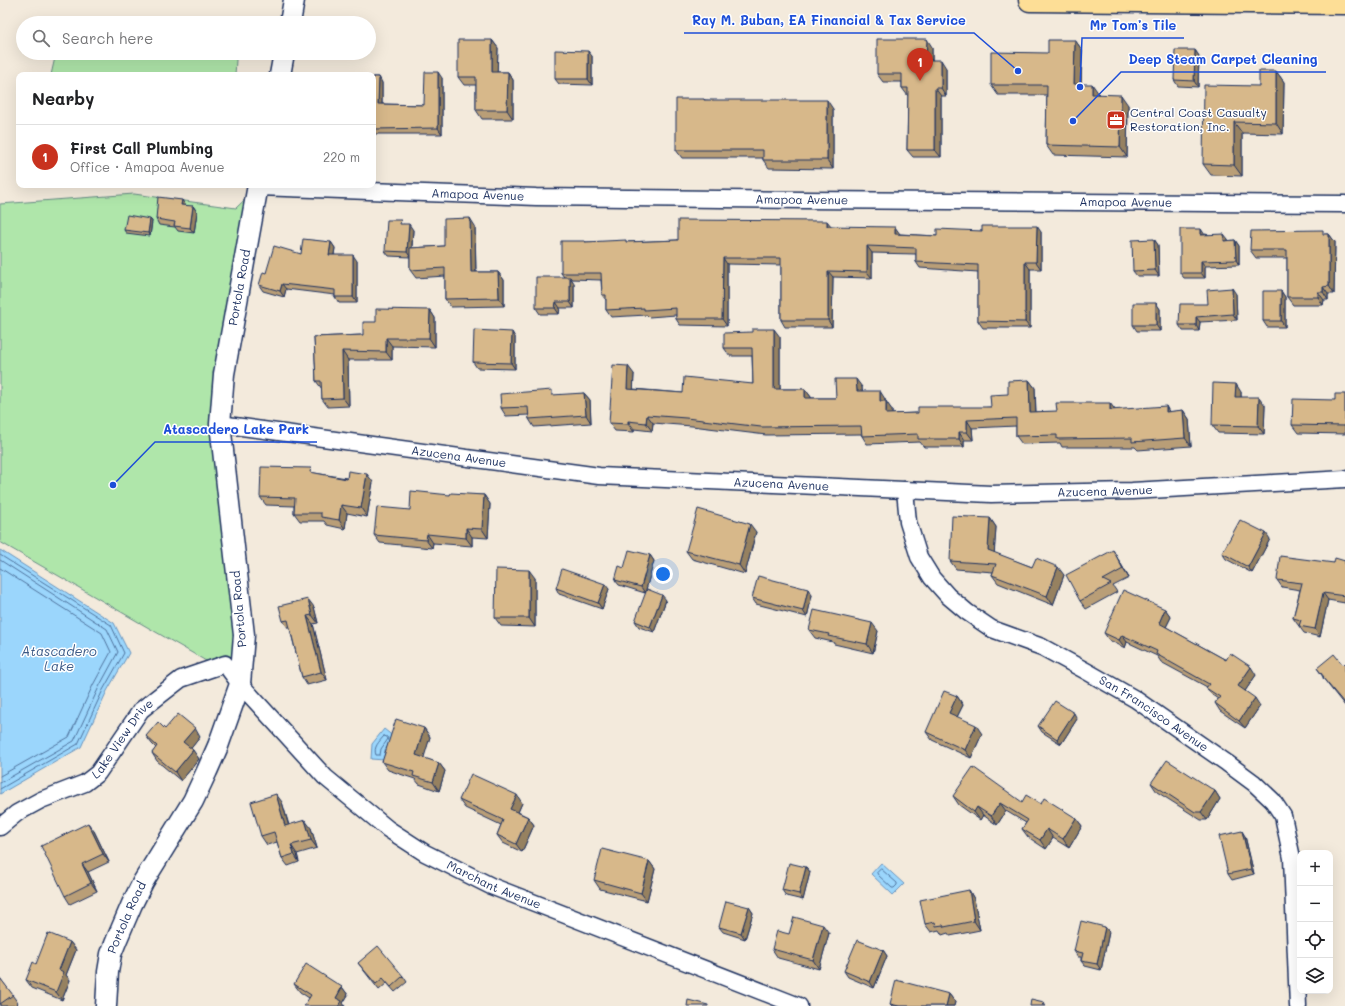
<!DOCTYPE html>
<meta charset="utf-8">
<style>
body{margin:0;font-family:Mali,sans-serif;background:#f6f6f6;color:#202124}
.controls{position:absolute;right:12px;bottom:12px;display:grid;overflow:hidden;border-radius:8px;box-shadow:0 4px 16px #0002}
.controls button{width:36px;height:36px;display:grid;place-items:center;padding:0;border:0;border-bottom:1px solid #e0e0e0;background:#fff;color:#202124;font:20px sans-serif}
.you{position:absolute;left:663px;top:574px;width:14px;height:14px;margin:-10px;border:3px solid #fff;border-radius:50%;background:#1a73e8;box-shadow:0 0 0 6px #1a73e833}
.badge{display:grid;place-items:center;width:26px;height:26px;border-radius:50%;background:#c8321e;color:#fff;font-size:13px;font-weight:700}
.pin{position:absolute;translate:-50% -33px;filter:drop-shadow(0 1px 2px #0008)}
.pin::after{content:'';position:absolute;top:21px;width:14px;height:12px;background:inherit;clip-path:polygon(0 0,100% 0,50% 100%)}
.list{margin:0;padding:0;list-style:none}
h2{display:flex;justify-content:space-between;align-items:center;height:52px;margin:0;padding:0 16px;font-size:17px}
h2 small{font-size:13px;font-weight:400;color:#757577}
.list li{display:grid;grid-template-columns:26px 1fr auto;gap:12px;align-items:center;box-sizing:border-box;height:64px;padding:0 16px;border-top:1px solid #e0e0e0}
.list b{display:block;font-size:15px;white-space:nowrap}
.list p{margin:0;font-size:13px;white-space:nowrap;color:#757577}
.list em{font-size:13px;font-style:normal;color:#757577}
.icon{flex:none;width:22px;height:22px;fill:none;stroke:currentColor;stroke-width:2;stroke-linecap:round;stroke-linejoin:round}
.map{position:relative;flex:none;width:1345px;height:1006px;overflow:hidden}
.search{position:absolute;background:#fff;box-shadow:0 4px 16px #0002;left:16px;top:16px;width:360px;height:44px;display:flex;align-items:center;gap:10px;box-sizing:border-box;padding:0 14px;border-radius:22px;color:#757577;font-size:15px}
.panel{position:absolute;background:#fff;box-shadow:0 4px 16px #0002;left:16px;top:72px;width:360px;height:116px;border-radius:8px}
.map>svg:first-child{display:block}
</style>
<div class="map">
<svg width="1345" height="1006" viewBox="0 0 1345 1006">
<rect width="100%" height="100%" fill="#f3eadc"/>
<filter id="ink" filterUnits="userSpaceOnUse"><feTurbulence type="fractalNoise" baseFrequency=".025" numOctaves="2"/><feDisplacementMap in="SourceGraphic" scale="8" xChannelSelector="R" yChannelSelector="G"/><feConvolveMatrix kernelMatrix="1 2 1 2 8 2 1 2 1" color-interpolation-filters="sRGB"/></filter>
<g filter="url(#ink)">
<path fill="#afe6aa" stroke="#658a84" d="M56 53H236V60L235 75H51Z
M258 187 217 428 239 680 0 542V204L134 194 236 208Z"/>
<path fill="#9bd6fc" stroke="#6893bd" d="M0 550 114 623 129 653 107 691 81 747 0 794Z
M384 729 394 737 385 750 384 760 371 759 372 744Z
M881 863 904 884 893 895 871 874Z"/>
<g fill="none" stroke-linecap="round" stroke-linejoin="round">
<path stroke="#4e729d" stroke-width="1" d="M0 555 111 625 124 653 103 690 78 744 0 789
M0 560 107 629 118 652 99 687 74 741 0 783
M0 568 102 633 111 652 93 685 69 737 0 776
M384 736 387 737 388 739 381 749 380 755H376C373 747 379 742 384 736Z
M881 869 897 883V885L894 888H892L878 875 877 873Z"/>
<defs>
<g id="minor">
<path id="s1" d="M258 187 536 197 805 200 1345 204"/>
<path id="s2" d="M220 424 599 476 991 494 1132 491 1345 479"/>
<path id="s3" d="M905 490 908 522 919 557 932 578 948 596 967 612 992 629 1042 647 1086 671 1135 699 1227 763 1254 783 1273 801 1283 816 1292 858 1298 1006"/>
<path id="s4" d="M0 827 17 813 41 800 85 783 98 773 141 710 181 679 225 664 240 684 325 777 388 829 425 853 491 886 799 1006"/>
</g>
<g id="tertiary">
<path d="M290 23 294 0"/>
<path d="M280 75 284 53"/>
<path id="s5" d="M106 1006 108 972 111 954 117 939 132 904 143 882 193 801 207 771 218 746 240 684 244 635 220 424 224 374 258 185"/>
</g>
<path id="primary" d="M1030 0 1345 3"/>
</defs>
<use href="#minor" stroke="#1b2f5e" stroke-width="19"/>
<use href="#tertiary" stroke="#1b2f5e" stroke-width="23"/>
<use href="#primary" stroke="#1b2f5e" stroke-width="25"/>
<use href="#minor" stroke="#fff" stroke-width="16"/>
<use href="#tertiary" stroke="#fff" stroke-width="20"/>
<use href="#primary" stroke="#fdde96" stroke-width="22"/>
</g>
<path fill="#b99e77" stroke="#1b2f5e" d="M492 40 498 48 497 72H508L513 80V119H482L476 110V85H464L458 77Z
M1075 40 1082 50 1081 84 1099 94V95L1128 105 1127 157 1053 155 1046 145 1047 95H998L991 85 1048 53Z
M932 47V60L946 68V96H941V157H913L907 150 908 96 902 88V82H883L877 74Z
M1195 50 1199 56 1198 87 1178 86 1174 80Z
M592 56V85L559 84 555 79Z
M1276 71 1284 82 1283 134 1242 133V176L1211 175 1203 164 1259 86Z
M373 77H379L382 83V104L424 105 442 78V134H373Z
M704 99 705 100 833 109V169L769 168 763 160V158H682L676 150Z
M193 206 197 212 194 233 178 231 175 227 159 225 156 219Z
M152 221 150 236 126 233 124 230Z
M403 224 413 230 412 248 444 246 475 226 476 272H498L504 280V306L451 307 445 299V276L416 278 410 270V257L389 256 385 251Z
M831 226 900 234 937 236 982 231 1041 232V269H1030V328H983L978 321V272L920 268 916 262V254L872 253V278L833 277 832 327H785L781 320V265L727 264V326L680 325 676 319V315L649 317 647 315 611 317 606 310V300L602 295 601 280 571 279 574 283V308H560L559 314H540L536 308 564 277 561 273 585 241V242H627L678 240Z
M1205 234 1228 239V241L1235 240 1239 246V265L1205 266V278H1184L1180 273Z
M1326 234H1329L1335 242 1334 294H1328V300H1324L1323 305H1293L1287 297V258H1256L1250 250Z
M1154 239 1158 245 1159 276H1137L1133 271Z
M331 242 335 248 334 255 357 261V303H339L335 297V295L286 289 284 297 263 291 259 285 266 273 301 254Z
M1281 291 1285 297V327H1267L1263 321Z
M1236 294 1237 320 1200 322 1199 331H1183L1179 325 1208 304Z
M1156 303 1160 309V331H1137L1133 325Z
M430 310 435 318V347L392 346V360H348L349 406 328 407 322 399V389L316 381 314 337 363 335 376 322Z
M515 337V369L477 368 473 362Z
M780 337V389H805L811 397V398H836L862 387V391L885 399V401L892 410V414L918 413 991 407 1029 380 1035 388 1036 412 1115 410 1169 412 1183 410 1189 419 1191 446 1138 450 1135 447H1062L1060 443 1022 444 1016 436V426L972 428 973 440H964V447H924L920 442 867 444 862 436 861 434 766 435 692 426 653 423 652 431 634 429V432L615 431 609 423 634 374 633 389 683 393 753 384 752 356H730L724 348Z
M1241 392V397L1265 405 1264 434 1218 433 1212 425Z
M584 393 590 400 591 423 534 427 529 419V415L506 416 501 408Z
M1345 394V434L1298 433 1292 425Z
M314 473 373 482 367 517 347 513 345 529 327 525 324 521H300L294 513V506L266 505 260 497Z
M450 495H484L490 504 488 538 472 537V546L433 543 432 548 380 543 374 535 410 510Z
M990 518 996 527 994 553 1032 567 1064 575 1053 605 998 583 992 575 993 572 956 569 950 561Z
M756 532 745 574 692 559 686 551Z
M1270 539 1252 573 1226 559 1222 553Z
M650 555 654 561 645 593 619 585 615 580 624 568Z
M1118 559 1129 578 1113 586 1117 592 1086 609 1080 601Z
M1345 561V603L1328 600 1320 637 1304 633 1293 618 1300 590 1282 587 1277 580 1334 563Z
M535 578V627L501 626 495 618Z
M556 588 609 589 602 609 559 594Z
M812 595 807 617 756 604 752 598Z
M666 600 654 632 639 627 635 621Z
M314 607 318 623 313 624 327 680 307 685 302 677 290 629H289L283 621Z
M1165 609 1171 617 1166 627 1226 660 1256 675 1245 691 1260 706 1245 728 1220 711 1215 703 1218 699 1212 695 1206 688 1207 687 1161 662 1157 656 1127 642 1125 648 1109 640 1104 633Z
M809 630 878 631 873 653 834 644 833 642 815 638Z
M1345 663V706L1329 686 1323 678V677L1317 668 1343 665Z
M957 696 963 705 957 717 982 734 971 758 932 740 926 732Z
M1077 719 1061 744 1042 732 1038 726Z
M424 728 430 737 423 758 439 763 445 771 439 791 419 784 415 779 388 770 382 762Z
M165 729 200 737 191 748 199 759 181 781 157 761 152 753 156 748 152 744 146 736Z
M1151 783 1215 791 1220 799 1207 820H1201L1157 792Z
M953 796 1041 804 1076 818 1082 826 1069 848 1053 838 1046 849 1028 837 1022 829 1026 823 1006 811 997 825 983 815 980 820 959 805Z
M459 800 522 803 518 812 528 817 534 825 522 852 503 843 497 835 501 825 465 808Z
M282 802 289 825 311 828 317 848 297 854 299 862 288 866 282 858 277 842 267 845 261 836Z
M94 831 109 862 88 872 97 891 70 904 65 896Z
M1245 836 1254 874 1232 880 1228 874Z
M649 861 655 869 647 901 600 889 594 880Z
M806 867 810 872 803 900 786 896 782 890Z
M969 890 974 899 980 930 950 936 948 933 942 935 939 930 931 932 925 924Z
M749 907 753 913 745 939 723 932 719 927Z
M1105 927 1109 932 1101 970 1085 966 1081 961V957H1078L1074 951Z
M829 933 819 969 778 958 772 949 789 934Z
M70 942 76 950 66 975 70 980 62 1000 32 988 26 980 36 964Z
M883 950 887 956 874 988 848 977 844 971Z
M358 963 403 976 407 982 395 992 387 983 379 990Z
M0 978 18 1003 15 1006H0Z
M294 984 342 987 348 995 343 1003 309 998 300 992Z
M949 994 955 1002 954 1006H892L890 1004Z"/>
<path fill="#968161" stroke="#1b2f5e" d="M927 39 932 47V68L926 60Z
M492 40 498 48 497 80 492 72Z
M1075 40 1082 50 1081 94 1074 84Z
M1195 50 1199 56 1198 87 1194 81Z
M588 51 592 56V85L588 79Z
M941 60 946 68V96L941 88Z
M1276 71 1284 82 1283 134 1276 123Z
M438 72 442 78V134L438 128Z
M508 72 513 80V119L507 110Z
M379 77 382 83V110L378 104Z
M1092 84 1099 94V104L1092 94Z
M935 88 941 96V157L935 150Z
M1121 95 1128 105 1127 157 1120 147Z
M827 100 833 109V169L827 160Z
M1234 122 1242 133V176L1234 165Z
M182 200 186 206 181 205Z
M193 206 197 212 194 233 190 228Z
M470 218 475 226 476 280 471 272Z
M150 219 152 221 150 236 148 233Z
M827 221 832 227 827 226Z
M409 224 413 230 411 258 407 252Z
M1037 226 1041 232V269L1036 262Z
M895 227 900 234V241L895 234Z
M1201 229 1205 235H1201Z
M1224 234 1228 239V246L1224 241Z
M1329 234 1335 242 1334 294 1329 286Z
M1154 239 1158 245 1159 276 1155 270Z
M1235 240 1239 246V265L1236 260Z
M331 242 335 248 333 261 329 255Z
M867 246 872 253V278L867 272Z
M353 255 357 261V303L353 297Z
M723 258 727 264V326L722 319Z
M1201 261 1205 266V278L1201 273Z
M1025 262 1030 269V328L1025 322Z
M828 271 833 277 832 327 828 320Z
M498 272 504 280V306L499 298Z
M570 277 574 283V308L570 302Z
M282 284 286 289 284 297 280 291Z
M1323 287 1328 294V300L1323 292Z
M1232 288 1236 294 1237 320 1233 314Z
M1281 291 1285 297V327L1281 321Z
M1318 292 1324 300 1323 305 1318 297Z
M556 302 560 308 559 314 555 308Z
M1156 303 1160 309V331L1156 325Z
M430 310 435 318V347L429 338Z
M1196 317 1200 322 1199 331 1196 325Z
M774 329 780 337V397L774 389Z
M512 332 515 337V369L511 363Z
M386 338 392 346V360L386 352Z
M342 351 348 360 349 406 343 398Z
M628 366 634 374 633 397 627 389Z
M856 379 862 387 863 400 857 391Z
M1029 380 1035 388 1036 420 1030 412Z
M1236 384 1241 392V405L1235 397Z
M805 389 811 397V406L805 398Z
M880 391 885 399 886 410 880 401Z
M584 393 590 400 591 423 586 415Z
M1259 397 1265 405 1264 434 1258 426Z
M886 401 892 410V422L886 414Z
M1110 403 1116 411 1110 410Z
M1166 406 1171 415 1166 412Z
M1183 410 1189 419 1191 446 1185 438Z
M647 415 653 423 652 431 646 423Z
M967 420 972 428 973 440 967 432Z
M628 421 634 429V432L628 424Z
M959 432 964 440V447L959 439Z
M367 474 373 482 367 517 361 508Z
M484 495 490 504 488 538 482 529Z
M341 505 347 513 345 529 339 520Z
M990 518 996 527 994 558 988 550Z
M750 524 756 532 745 574 739 565Z
M466 528 472 537V546L466 538Z
M1266 533 1270 539 1252 573 1248 567Z
M427 534 433 543 432 548 426 540Z
M1113 550 1118 559 1129 578 1123 569Z
M650 555 654 561 645 593 641 587Z
M1058 567 1064 575 1053 605 1047 596Z
M529 570 535 578V627L529 618Z
M605 584 609 589 602 609 598 603Z
M808 589 812 595 807 617 803 611Z
M1323 593 1328 600 1320 637 1315 629Z
M662 595 666 600 654 632 650 627Z
M308 599 314 607 318 623 312 615Z
M1165 609 1171 617 1164 631 1159 623Z
M307 616 313 624 327 680 321 672Z
M872 623 878 631 873 653 867 644Z
M1122 635 1127 642 1125 648 1119 640Z
M1251 667 1256 675 1243 694 1238 686Z
M957 696 963 705 955 721 949 713Z
M1255 698 1260 706 1245 728 1239 721Z
M1074 713 1077 719 1061 744 1057 739Z
M976 725 982 734 971 758 965 750Z
M195 728 200 737 189 751 183 742Z
M424 728 430 737 422 764 416 755Z
M193 750 199 759 181 781 175 772Z
M439 763 445 771 439 791 433 782Z
M1215 791 1220 799 1207 820 1201 812Z
M276 794 282 802 291 834 285 826Z
M517 795 522 803 516 817 510 809Z
M1000 803 1006 811 997 825 991 816Z
M977 807 983 815 980 820 974 812Z
M528 817 534 825 522 852 516 844Z
M1076 818 1082 826 1069 848 1063 839Z
M305 820 311 828 317 848 311 840Z
M88 823 94 831 109 862 103 854Z
M1047 829 1053 838 1046 849 1040 840Z
M1242 831 1245 836 1254 874 1251 869Z
M291 845 297 854 299 862 294 854Z
M649 861 655 869 647 901 641 893Z
M82 864 88 872 97 891 91 883Z
M806 867 810 872 803 900 799 894Z
M969 890 974 899 980 930 974 921Z
M749 907 753 913 745 939 741 933Z
M823 925 829 933 819 969 813 960Z
M1105 927 1109 932 1101 970 1097 964Z
M70 942 76 950 66 975 70 980 62 1000 56 992 59 970Z
M883 950 887 956 874 988 870 982Z
M342 987 348 995 343 1003 345 1006H339L336 998Z
M949 994 955 1002 954 1006H946Z
M1044 1002 1046 1006H1043Z"/>
<path fill="#d7b88a" stroke="#1b2f5e" d="M877 39H927L926 60H941V88H935V150H907L908 88H902V74H877Z
M458 40H492V72H508L507 110H476V77H458Z
M1048 40H1075L1074 84H1092V94L1121 95 1120 147 1046 145 1047 85H991V52L1048 53Z
M555 50 588 51V79H555Z
M1175 50H1195L1194 81 1174 80Z
M1259 71H1276V123L1234 122V165L1203 164 1204 85 1259 86Z
M425 72H438V128L373 129V77H379L378 104 424 105Z
M676 99H704V100H827V160H763V150H676Z
M158 197 182 200 181 205 193 206 190 228 174 226 175 222 156 219Z
M127 215 150 219 148 233 124 230Z
M470 218 471 272H498L499 298 445 299V268L410 270V248L444 246V219Z
M387 220H401L400 224H409L407 252 385 251Z
M678 220 827 221V226L895 227V234L937 236V229L982 231V226H1037L1036 262H1025V322L978 321V265L916 262V248L867 246V272L828 271V320H781V258H723L722 319H676V308L644 310V308L606 310V295H602L601 273H561V241H585V242L626 240V242L678 240Z
M1180 229H1201V235L1224 234V241L1235 240 1236 260 1201 261V273H1180Z
M1323 230V234H1329V286L1323 287V292H1318V297H1287V250H1250L1251 231Z
M303 239 331 242 329 255H353V297H335V290L282 284 280 291 259 285 263 272 266 273 274 246 301 254Z
M1154 239 1155 270 1133 271 1132 240Z
M536 277H570V302H556L555 308H536Z
M1232 288 1233 314 1196 317V325H1179L1180 304H1208L1207 290Z
M1263 291H1281V321H1263Z
M1133 303H1156V325H1133Z
M376 309 430 310 429 338H386V352L342 351 343 398 322 399 321 381H316L314 337 363 335V322H376Z
M752 329H774V389H805V398H836L835 379H856L857 391H880V401H886V414L918 413V407H991L990 395 1008 394V381L1029 380 1030 412 1057 411 1056 403H1110V410L1166 406V412L1183 410 1185 438 1132 442V438L1057 439V435L1016 436V418L967 420V432H959V439H918V434L862 436 861 426 761 427 686 418 647 415 646 423 628 421V424L609 423 613 365 628 366 627 389 683 393 684 377 753 384 752 348H724V333L752 332Z
M474 330 512 332 511 363 473 362Z
M1213 383 1236 384 1235 397H1259L1258 426 1212 425Z
M552 390V395L584 393 586 415 529 419 528 407 501 408 500 394Z
M1335 394H1345V426L1292 425 1293 399 1335 400Z
M261 467 311 468 310 472 347 479 348 471 367 474 361 508 341 505 339 520 321 517V513H294L295 498 260 497Z
M411 491 450 495 451 493 484 495 482 529 466 528V538L427 534 426 540 374 535 377 507 410 510Z
M698 509 750 524 739 565 686 551Z
M952 516 990 518 988 550 1032 567 1036 558 1058 567 1047 596 992 575 996 564 950 561Z
M1240 520 1266 533 1248 567 1222 553Z
M629 550 650 555 641 587 615 580 619 566 624 568Z
M1113 550 1123 569 1103 580 1111 584 1080 601 1066 575Z
M1280 556 1334 563 1335 558 1345 561V596L1323 593 1315 629 1299 626 1301 620 1293 618 1302 583 1277 580Z
M496 569 529 570V618H495Z
M562 569 605 584 598 603 556 588Z
M758 576 808 589 803 611 752 598Z
M647 589 662 595 650 627 635 621Z
M1123 590 1165 609 1159 623 1226 660 1230 653 1251 667 1238 686 1255 698 1239 721 1215 703 1220 697 1206 688 1209 684 1156 654 1157 651 1122 635 1119 640 1104 633Z
M308 599 312 615 307 616 321 672 302 677 288 620 283 621 279 606Z
M814 610 872 623 867 644 828 636 829 634 809 630Z
M1334 654 1343 665 1345 663V702L1344 703 1323 678 1324 677 1317 668Z
M944 691 957 696 949 713 976 725 965 750 926 732Z
M1055 701 1074 713 1057 739 1038 726Z
M178 714 195 728 183 742 193 750 175 772 152 753 157 746 146 736 158 722 165 729Z
M396 719 424 728 416 755 439 763 433 782 413 776 414 772 382 762Z
M1167 760 1215 791 1201 812H1195L1151 783Z
M973 767 1022 802 1026 795 1041 804 1044 798 1076 818 1063 839 1047 829 1040 840 1022 829 1028 820 1000 803 991 816 977 807 974 812 953 796Z
M471 774 517 795 510 809 528 817 516 844 497 835 503 820 459 800Z
M276 794 285 826 305 820 311 840 291 845 294 854 282 858 274 832 261 836 251 802Z
M88 823 103 854 82 864 91 883 65 896 41 846Z
M1242 831 1251 869 1228 874 1219 836Z
M602 849 649 861 641 893 594 880Z
M789 863 806 867 799 894 782 890Z
M969 890 974 921 944 927 943 925 936 926 935 922 925 924 920 900Z
M726 901 749 907 741 933 719 927Z
M794 917 823 925 813 960 772 949 777 931 789 934Z
M1081 921 1105 927 1097 964 1081 961 1083 953 1074 951Z
M48 933 70 942 59 970 64 972 56 992 26 980 33 962 36 964Z
M857 940 883 950 870 982 844 971Z
M378 946 403 976 391 987 383 978 376 984 358 963Z
M306 964 342 987 336 998 342 1001 339 1006H304L311 995 294 984Z
M0 978 13 995 0 1004Z
M896 980 949 994 946 1006H899L890 1004Z
M1031 999 1044 1002 1043 1006H1030Z
M688 1000 708 1005V1006H687Z"/>
</g>
<defs>
<symbol id="office-square" viewBox="-11 -11 22 22"><rect x="-9" y="-9" width="18" height="18" rx="4" fill="#c8321e" stroke="#fff"/><path d="M-6-3h4V-5.5h4V-3h4V5H-6ZM-1-4.5V-3h2v-1.5ZM-6 0V1H6V0Z" fill="#fff"/></symbol>
</defs>
<g fill-rule="evenodd">
<use href="#office-square" x="1105" y="109" width="22" height="22"/>
</g>
<g text-anchor="middle" stroke-width="3" stroke-linejoin="round" paint-order="stroke">
<g font-size="12" fill="#1b2f5e" stroke="#fff" text-anchor="start">
<text x="1130" y="117">Central Coast Casualty<tspan x="1130" dy="14">Restoration, Inc.</tspan></text>
</g>
<g font-size="12" fill="#1b2f5e" stroke="#fff">
<text dy="4" stroke="none"><textPath href="#s1" startOffset="220">Amapoa Avenue</textPath></text>
<text dy="4" stroke="none"><textPath href="#s1" startOffset="544">Amapoa Avenue</textPath></text>
<text dy="4" stroke="none"><textPath href="#s1" startOffset="868">Amapoa Avenue</textPath></text>
<text dy="4" stroke="none"><textPath href="#s5" startOffset="752">Portola Road</textPath></text>
<text dy="4" stroke="none"><textPath href="#s2" startOffset="241">Azucena Avenue</textPath></text>
<text dy="4" stroke="none"><textPath href="#s2" startOffset="565">Azucena Avenue</textPath></text>
<text dy="4" stroke="none"><textPath href="#s2" startOffset="889">Azucena Avenue</textPath></text>
<text transform="translate(239 609) rotate(-95)" y="4">Portola Road</text>
<text dy="4" stroke="none"><textPath href="#s3" startOffset="356">San Francisco Avenue</textPath></text>
<text dy="4" stroke="none"><textPath href="#s4" startOffset="155">Lake View Drive</textPath></text>
<text dy="4" stroke="none"><textPath href="#s4" startOffset="639">Marchant Avenue</textPath></text>
<text dy="4" stroke="none"><textPath href="#s5" startOffset="92">Portola Road</textPath></text>
</g>
<g font-size="13" font-style="italic" fill="#3b5986" stroke="#fff">
<text x="59" y="656">Atascadero<tspan x="59" dy="15">Lake</tspan></text>
</g>
</g>
<path fill="none" stroke="#1d4ed8" stroke-width="1.5" d="M1018 71L974 33H684M1080 87L1082 38H1184M1073 121L1121 72H1326M113 485L155 442H317"/>
<g fill="#1d4ed8" stroke="#fff" stroke-width="1.5">
<circle cx="1018" cy="71" r="4"/>
<circle cx="1080" cy="87" r="4"/>
<circle cx="1073" cy="121" r="4"/>
<circle cx="113" cy="485" r="4"/>
</g>
<g font-size="13" text-anchor="middle" font-weight="bold" fill="#1d4ed8" stroke="#fff" stroke-width="3" stroke-linejoin="round" paint-order="stroke">
<text x="829" y="25">Ray M. Buban, EA Financial &amp; Tax Service</text>
<text x="1133" y="30">Mr Tom’s Tile</text>
<text x="1223" y="64">Deep Steam Carpet Cleaning</text>
<text x="236" y="434">Atascadero Lake Park</text>
</g>
</svg>
<div class="controls">
<button>+</button>
<button>−</button>
<button><svg class="icon" aria-label="locate" viewBox="0 0 24 24"><circle cx="12" cy="12" r="6"/><path d="M12 2v4M12 18v4M2 12h4M18 12h4"/></svg></button>
<button><svg class="icon" aria-label="layers" viewBox="0 0 24 24"><path d="M12 4l9 5-9 5-9-5zM3 14l9 5 9-5"/></svg></button>
</div>
<div class="you"></div>
<div class="pin badge" style="left:920px;top:81px">1</div>
<div class="search"><svg class="icon" aria-label="search" viewBox="0 0 24 24"><circle cx="10" cy="10" r="6"/><path d="M15 15l6 6"/></svg>Search here</div>
<section class="panel">
<h2>Nearby<small></small></h2>
<ul class="list">
<li><span class="badge">1</span><div><b>First Call Plumbing</b><p>Office · Amapoa Avenue</p></div><em>220 m</em></li>
</ul>
</section>
</div>
